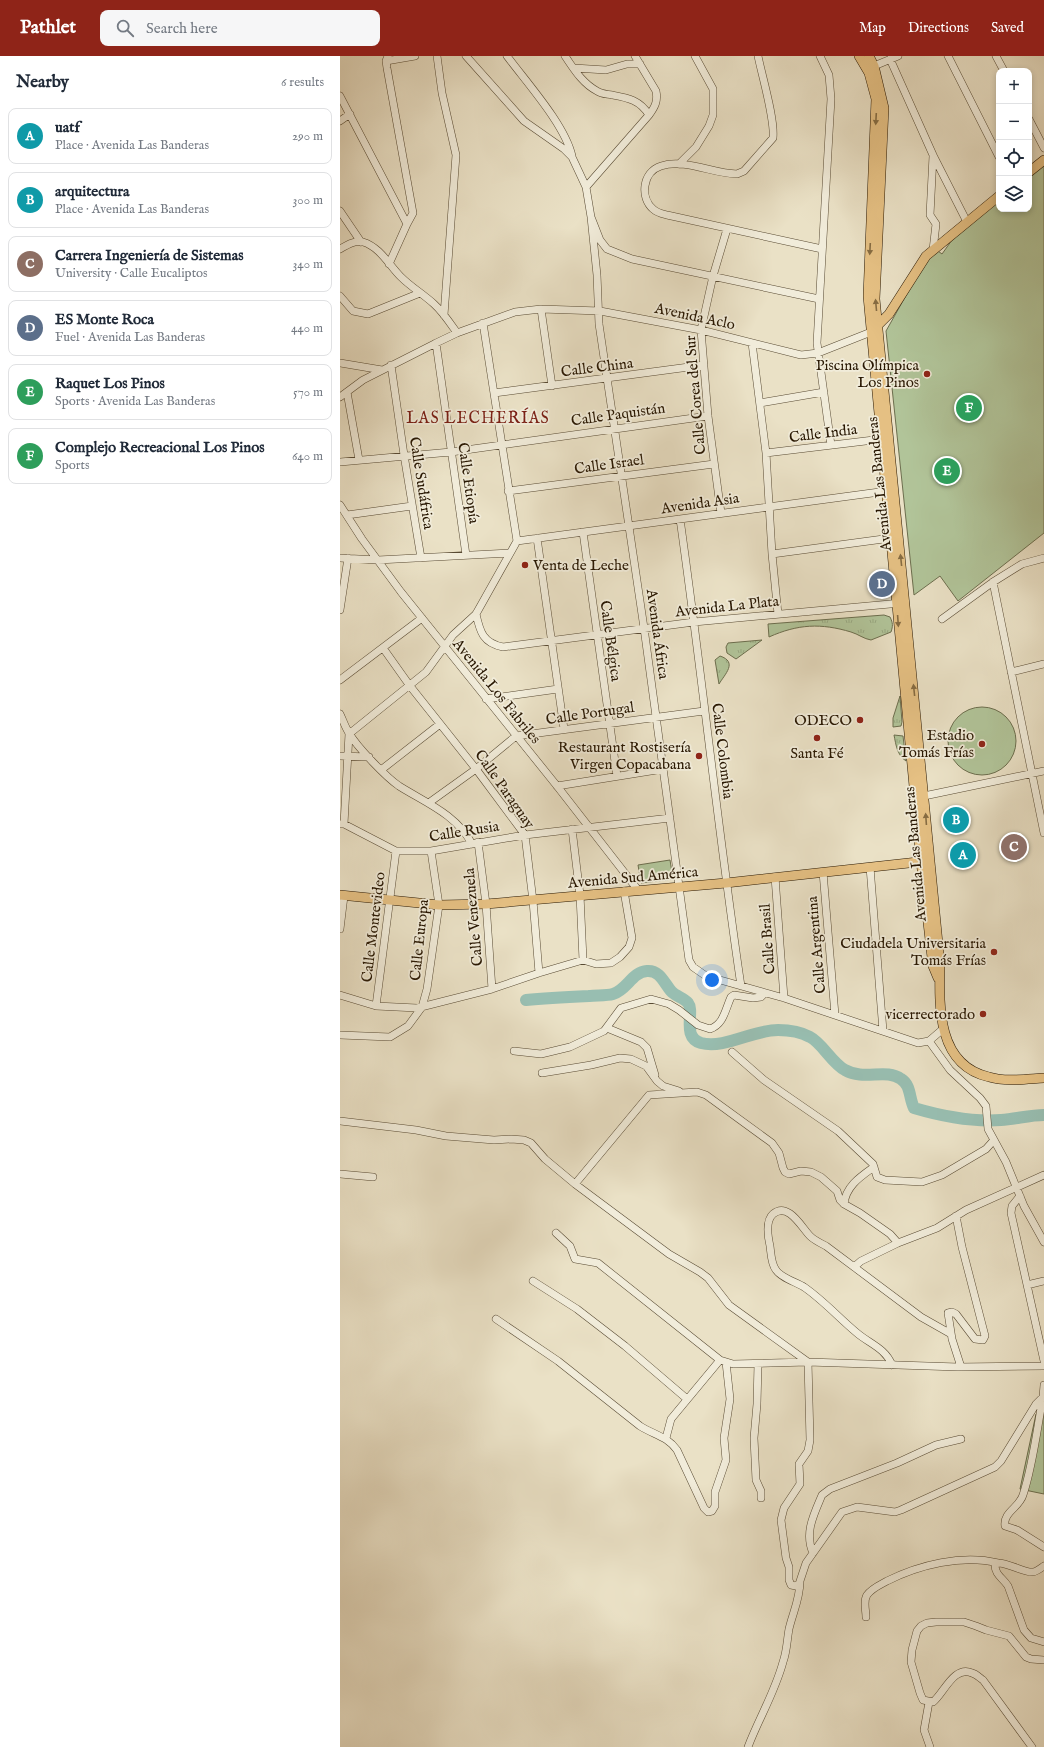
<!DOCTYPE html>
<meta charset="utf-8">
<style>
body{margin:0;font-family:"IM FELL English",serif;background:#f6f6f7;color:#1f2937}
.controls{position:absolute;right:12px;top:12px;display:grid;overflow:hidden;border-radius:8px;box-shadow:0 2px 6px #0003}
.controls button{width:36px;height:36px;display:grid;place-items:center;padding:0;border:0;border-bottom:1px solid #e0e1e3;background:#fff;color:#1f2937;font:20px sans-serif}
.you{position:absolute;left:372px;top:924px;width:14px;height:14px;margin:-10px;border:3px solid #fff;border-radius:50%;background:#1a73e8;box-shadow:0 0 0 6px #1a73e833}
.badge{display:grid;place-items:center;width:26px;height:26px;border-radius:50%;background:#8f2418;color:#fff;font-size:13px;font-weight:700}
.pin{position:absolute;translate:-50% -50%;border:2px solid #fff;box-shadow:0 1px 4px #0006}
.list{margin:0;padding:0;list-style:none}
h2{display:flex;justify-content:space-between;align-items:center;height:52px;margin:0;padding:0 16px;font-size:17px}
h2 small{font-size:13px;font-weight:400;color:#747a83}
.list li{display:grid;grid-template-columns:26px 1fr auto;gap:12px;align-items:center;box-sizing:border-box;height:56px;margin:0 8px 8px;padding:0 8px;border:1px solid #e0e1e3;border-radius:8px}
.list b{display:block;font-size:15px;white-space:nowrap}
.list p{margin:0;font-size:13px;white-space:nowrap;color:#747a83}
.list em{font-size:13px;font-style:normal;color:#747a83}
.icon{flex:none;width:22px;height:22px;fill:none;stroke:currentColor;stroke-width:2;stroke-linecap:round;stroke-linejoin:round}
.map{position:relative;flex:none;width:704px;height:1691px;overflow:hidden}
header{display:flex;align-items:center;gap:24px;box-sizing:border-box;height:56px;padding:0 20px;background:#8f2418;color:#fff}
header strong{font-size:19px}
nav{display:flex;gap:22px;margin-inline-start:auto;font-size:14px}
.search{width:280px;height:36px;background:#f6f6f7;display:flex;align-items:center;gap:10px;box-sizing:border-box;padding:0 14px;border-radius:8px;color:#747a83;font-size:15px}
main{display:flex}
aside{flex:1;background:#fff}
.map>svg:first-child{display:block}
</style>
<header>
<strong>Pathlet</strong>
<div class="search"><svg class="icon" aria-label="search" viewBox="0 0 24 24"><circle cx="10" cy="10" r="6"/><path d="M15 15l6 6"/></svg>Search here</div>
<nav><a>Map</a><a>Directions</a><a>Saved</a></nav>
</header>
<main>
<aside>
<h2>Nearby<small>6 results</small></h2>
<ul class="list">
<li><span class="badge" style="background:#0f9aa8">A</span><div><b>uatf</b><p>Place · Avenida Las Banderas</p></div><em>290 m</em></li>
<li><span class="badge" style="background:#0f9aa8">B</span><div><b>arquitectura</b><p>Place · Avenida Las Banderas</p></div><em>300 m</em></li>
<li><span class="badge" style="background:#8d6e63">C</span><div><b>Carrera Ingeniería de Sistemas</b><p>University · Calle Eucaliptos</p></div><em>340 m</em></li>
<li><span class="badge" style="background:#5c6f8a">D</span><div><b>ES Monte Roca</b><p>Fuel · Avenida Las Banderas</p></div><em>440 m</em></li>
<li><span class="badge" style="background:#2e9e5b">E</span><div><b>Raquet Los Pinos</b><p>Sports · Avenida Las Banderas</p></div><em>570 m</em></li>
<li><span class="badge" style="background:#2e9e5b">F</span><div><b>Complejo Recreacional Los Pinos</b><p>Sports</p></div><em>640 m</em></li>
</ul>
</aside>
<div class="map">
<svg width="704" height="1691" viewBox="0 0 704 1691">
<defs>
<pattern id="grass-tufts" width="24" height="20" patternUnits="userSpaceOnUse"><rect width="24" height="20" fill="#b1c499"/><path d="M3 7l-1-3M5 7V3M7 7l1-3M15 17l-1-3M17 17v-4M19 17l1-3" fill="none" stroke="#98a882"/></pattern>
</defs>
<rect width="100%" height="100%" fill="#eae1c6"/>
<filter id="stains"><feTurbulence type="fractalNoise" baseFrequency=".005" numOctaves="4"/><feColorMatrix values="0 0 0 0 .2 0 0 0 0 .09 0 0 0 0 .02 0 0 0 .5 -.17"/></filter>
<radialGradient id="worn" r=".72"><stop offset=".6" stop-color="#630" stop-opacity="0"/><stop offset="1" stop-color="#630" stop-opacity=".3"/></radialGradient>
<path fill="url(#grass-tufts)" stroke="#6c6e4e" d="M544 559 550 561C553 567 553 570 551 576L531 584C524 583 518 578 511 576 481 567 458 568 429 581L428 568Z
M422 584 396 603 387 597 386 591 388 587Z
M380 600C398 606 385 618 379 628L375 604Z
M560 640 562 666 561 670 553 671V662Z
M554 679 563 680 566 705C557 699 556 689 554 679Z"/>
<path fill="#b1c499" stroke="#6c6e4e" d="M704 108V477L618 545 600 520 574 539 546 275 586 204 598 195 602 198 612 184 659 145V153H689V121Z
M608 685a34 34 0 1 1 68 0a34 34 0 1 1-68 0Z
M330 804 333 823 301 827 298 809Z
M696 1358 704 1360V1438L680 1433Z"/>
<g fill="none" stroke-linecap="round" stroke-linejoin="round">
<path stroke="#98beb1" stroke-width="12" d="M186 944C207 942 228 941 249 940 256 939 266 940 273 938 287 934 292 916 307 915 320 914 324 927 331 935 335 940 344 942 348 947 355 956 341 981 361 987 385 993 413 974 438 974 448 974 461 976 470 981 482 987 492 1007 505 1014 524 1025 546 1012 561 1023 571 1029 569 1042 574 1052 601 1060 633 1066 661 1064 676 1063 690 1059 704 1059"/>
<defs>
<path id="minor" d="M48 0 46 5 47 12 73 157 67 168
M97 0 102 37 116 99 104 259
M126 0 184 65 224 93 232 101 246 131 251 161 260 184 267 193 292 203 479 243
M167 0C187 27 225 69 232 100
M225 0C234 13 242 27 257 35 261 38 267 38 272 39 288 42 300 44 309 59L246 131
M295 0 316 35C318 45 315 51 309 59
M418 0C422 20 435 63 433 82L404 115 397 118C373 118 345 102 321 110 302 116 300 142 313 153 317 157 323 158 327 159L482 193
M480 0 489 19 491 43 477 287 491 389
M608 0 659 101
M656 0 664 15
M550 3 593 99 627 166
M46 5 75 0
M534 10 558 0
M234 12 266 14 287 8H300
M0 40 67 168 49 208
M689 63 704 92
M0 65 10 58
M339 108 356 91 369 70 373 59V33L355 0
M0 155 21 186
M251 161 257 219 259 268 304 572 349 904 353 911 366 920 444 942 578 987 589 985 603 973
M0 193C7 189 15 184 23 186 40 191 49 209 61 221 71 231 83 238 94 248 103 256 110 267 117 277
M593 194 596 168 590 159 593 100
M0 240 13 255 28 258 80 237
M201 253 212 330
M96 287 126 499
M412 287 426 397 432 498 438 558
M0 307 42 314
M51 309 64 399 81 502
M7 336 19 404
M154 337 364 309
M0 341 23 324 96 287 117 277 175 256 201 253 260 255 361 274 461 299 478 297 531 276
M420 347 484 336
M426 397 542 383
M0 406 111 396 368 360
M168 435 374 408
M0 449 22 483 61 536 217 730 298 834
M381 457 368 360 361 274 373 220 387 173
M7 459 72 450
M340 463C362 618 378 775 401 930
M243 476 277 720
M197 482 224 673
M177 485 547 435
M432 498 551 482
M0 502 38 504 170 497
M653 526 704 777
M0 554 8 502
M136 558C140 576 143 587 163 591L354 566 561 547
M602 563 653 526 682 508 704 502
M43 592 70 630 136 713 185 779 193 845 199 917
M671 616 704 608
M0 624 82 562
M146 643 218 633
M0 658C3 664 5 671 9 677 17 691 46 721 59 730 86 747 116 758 132 788
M9 678 86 616 113 579 136 558 177 485 143 267
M0 700 29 701
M41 714 100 668
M217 730 323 713
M584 740 704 715
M90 746 136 713 176 680 364 655
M0 768H4L56 795H91L185 779 330 762
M4 768 9 678
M232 773 240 839 243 904
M138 786 146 848 152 933
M530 811 543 975
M483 816 495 959
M435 821 444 942
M0 873 4 840
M0 939 36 950 77 952 152 933 199 917 243 904 256 908 271 907 280 901 289 891 292 882 284 835
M36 950 56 795
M267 972 301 986 307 992 315 1019
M0 979 50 981 68 970 82 951 87 933 99 849 91 795
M589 985 610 1014 640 1042 646 1050 648 1073 666 1106 684 1150 704 1186
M174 995 201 998 230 991 264 975 281 952 311 943 329 948 339 954 358 969 370 973C384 968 385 954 391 941L394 939 413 942 421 941 425 937
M392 996 424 1024 498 1075 533 1108 537 1121 545 1124 582 1126 602 1119 646 1093 654 1084
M202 1017 251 1009 280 1002 291 1003 306 1010 317 1025 323 1030 339 1035
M0 1065 76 1074 106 1080 154 1084 171 1083 184 1084 191 1087 205 1103 235 1128 329 1198 360 1216 368 1222 389 1249 468 1306 618 1311 704 1310
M0 1118 33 1121
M235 1128 309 1039 357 1036 366 1039 432 1087 439 1097 443 1112 445 1116 449 1118 461 1115 471 1116 481 1121 497 1135 500 1144 504 1148 520 1157 550 1178 558 1187
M680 1140 672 1150 671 1157 704 1305
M504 1148C506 1130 520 1121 534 1111
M616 1160 622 1191 645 1280 643 1284 635 1283 616 1258 612 1256 608 1257 612 1283 621 1311
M216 1177 230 1190 235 1203 258 1207 380 1304 393 1308 468 1306 470 1384 468 1395 459 1408 460 1428 444 1452 441 1464 446 1502 449 1511V1524L451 1529 456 1530 459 1528 466 1507 502 1456 517 1451 555 1456 561 1454 655 1411 661 1405 696 1348 703 1341
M514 1211 521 1205 558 1187 597 1172 626 1154 704 1119
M193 1225 237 1253 285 1290 347 1343
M687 1229 704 1225
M156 1263 218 1305 300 1370C314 1379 327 1380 337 1394L364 1452 368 1456 372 1455 375 1450V1436L386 1404 384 1382 390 1343 386 1306
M418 1308 417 1348 414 1382 416 1424 421 1435V1442
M552 1309C545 1292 530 1288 517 1277 499 1262 483 1244 464 1231 456 1226 441 1222 436 1214 431 1208 431 1197 430 1190 428 1181 425 1165 433 1158 448 1145 462 1172 470 1180 474 1184 480 1187 486 1190L581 1261 611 1278
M704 1329 703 1341C697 1373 693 1409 683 1439 679 1452 663 1456 665 1470L677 1474 704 1491
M326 1382 331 1363 380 1304
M473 1497C464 1477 474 1458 482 1439L490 1433 557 1407 596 1389 621 1383
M704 1510C701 1512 696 1516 693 1516 685 1517 669 1507 658 1507L655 1509C655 1519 663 1522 668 1530L684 1574 691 1582 704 1586
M526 1561C526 1554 523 1545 527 1539 532 1532 540 1529 547 1525 579 1509 622 1498 658 1507
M589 1646 584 1674 590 1691
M408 1691C419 1662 435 1636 443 1606 447 1595 447 1584 449 1573 453 1556 460 1543 460 1525
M692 1691 643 1624C640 1622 636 1618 632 1617 614 1609 604 1637 593 1646L583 1644 580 1637 571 1606 572 1594 577 1575 581 1570 587 1567 596 1566H624L636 1570 646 1574 669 1580 686 1601 691 1603 704 1604"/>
<path id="major" d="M519 0 529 17 536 43 528 240 581 805 593 910 598 922
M529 0 534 10 544 52 535 243 600 908C599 951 597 1009 649 1021 666 1026 686 1023 704 1022
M689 116 704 104
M535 272 549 258 586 200 659 140
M0 839 99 849 146 848 386 827 587 805"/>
</defs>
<use href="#minor" stroke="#584a33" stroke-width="8"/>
<use href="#major" stroke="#281702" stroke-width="10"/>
<use href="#minor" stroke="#f1ecda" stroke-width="7"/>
<use href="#major" stroke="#e5c083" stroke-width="9"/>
</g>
<defs><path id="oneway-solid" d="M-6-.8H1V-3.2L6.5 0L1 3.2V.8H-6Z"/></defs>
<g fill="#866c42">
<use href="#oneway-solid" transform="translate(536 63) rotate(93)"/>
<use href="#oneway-solid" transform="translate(530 193) rotate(93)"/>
<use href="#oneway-solid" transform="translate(536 249) rotate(-95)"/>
<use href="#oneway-solid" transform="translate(561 504) rotate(-96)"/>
<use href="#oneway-solid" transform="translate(558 565) rotate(86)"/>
<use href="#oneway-solid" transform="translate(574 634) rotate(-96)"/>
<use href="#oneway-solid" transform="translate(586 763) rotate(-94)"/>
</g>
<g fill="#8f2418" stroke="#f1ecda" stroke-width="1.5">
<circle cx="587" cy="318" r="4"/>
<circle cx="185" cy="509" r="4"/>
<circle cx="520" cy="664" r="4"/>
<circle cx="477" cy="682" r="4"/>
<circle cx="642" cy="688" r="4"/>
<circle cx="359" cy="700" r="4"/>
<circle cx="654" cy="896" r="4"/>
<circle cx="643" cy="958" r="4"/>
</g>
<g text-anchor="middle" stroke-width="3.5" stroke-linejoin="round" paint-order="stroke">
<g font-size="15" fill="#281702" stroke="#f1ecda">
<text transform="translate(355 260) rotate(12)" y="5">Avenida Aclo</text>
<text transform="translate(257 311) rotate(-7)" y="5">Calle China</text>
<text transform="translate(355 339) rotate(-95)" y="5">Calle Corea del Sur</text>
<text transform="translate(278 358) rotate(-8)" y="5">Calle Paquistán</text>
<text transform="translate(483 377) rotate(-7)" y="5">Calle India</text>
<text transform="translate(269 408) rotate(-8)" y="5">Calle Israel</text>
<text transform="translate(82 427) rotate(81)" y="5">Calle Sudáfrica</text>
<text transform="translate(129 427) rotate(82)" y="5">Calle Etiopía</text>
<text transform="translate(539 428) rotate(-96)" y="5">Avenida Las Banderas</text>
<text transform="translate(360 447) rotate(-8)" y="5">Avenida Asia</text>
<text transform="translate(387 550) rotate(-6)" y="5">Avenida La Plata</text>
<text transform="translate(318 578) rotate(82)" y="5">Avenida África</text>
<text transform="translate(271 585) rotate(82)" y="5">Calle Bélgica</text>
<text transform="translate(157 635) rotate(51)" y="5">Avenida Los Fabriles</text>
<text transform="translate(250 657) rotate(-8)" y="5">Calle Portugal</text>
<text transform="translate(383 695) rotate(83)" y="5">Calle Colombia</text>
<text transform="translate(165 733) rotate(55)" y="5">Calle Paraguay</text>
<text transform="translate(124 775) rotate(-9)" y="5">Calle Rusia</text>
<text transform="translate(575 798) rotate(-95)" y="5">Avenida Las Banderas</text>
<text transform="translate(293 821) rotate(-5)" y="5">Avenida Sud América</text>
<text transform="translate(133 861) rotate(-95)" y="5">Calle Venezuela</text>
<text transform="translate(33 871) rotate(-83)" y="5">Calle Montevideo</text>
<text transform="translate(427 883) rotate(-94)" y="5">Calle Brasil</text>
<text transform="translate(79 884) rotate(-84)" y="5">Calle Europa</text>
<text transform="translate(476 889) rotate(-95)" y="5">Calle Argentina</text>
</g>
<g font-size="15" fill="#281702" stroke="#f1ecda" text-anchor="end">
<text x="579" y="314">Piscina Olímpica<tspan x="579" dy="17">Los Pinos</tspan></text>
<text x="193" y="514" text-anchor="start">Venta de Leche</text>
<text x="512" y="669">ODECO</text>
<text x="634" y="684">Estadio<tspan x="634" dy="17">Tomás Frías</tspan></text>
<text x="351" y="696">Restaurant Rostisería<tspan x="351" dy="17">Virgen Copacabana</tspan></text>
<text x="477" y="702" text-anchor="middle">Santa Fé</text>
<text x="646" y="892">Ciudadela Universitaria<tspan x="646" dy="17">Tomás Frías</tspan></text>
<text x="635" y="963">vicerrectorado</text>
</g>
<g font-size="16" letter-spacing="1" fill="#7a1f14" stroke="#f1ecda">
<text x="138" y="367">LAS LECHERÍAS</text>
</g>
</g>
<rect width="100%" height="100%" filter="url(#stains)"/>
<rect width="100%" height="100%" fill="url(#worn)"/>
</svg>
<div class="controls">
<button>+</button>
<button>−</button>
<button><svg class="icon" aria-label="locate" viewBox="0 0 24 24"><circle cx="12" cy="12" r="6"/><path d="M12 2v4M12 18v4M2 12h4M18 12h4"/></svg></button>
<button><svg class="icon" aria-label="layers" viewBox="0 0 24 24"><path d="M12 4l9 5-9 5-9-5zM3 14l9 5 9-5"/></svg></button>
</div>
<div class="you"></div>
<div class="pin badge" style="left:623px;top:799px;background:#0f9aa8">A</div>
<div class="pin badge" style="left:616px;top:764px;background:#0f9aa8">B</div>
<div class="pin badge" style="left:674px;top:791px;background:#8d6e63">C</div>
<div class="pin badge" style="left:542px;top:528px;background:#5c6f8a">D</div>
<div class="pin badge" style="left:607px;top:415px;background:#2e9e5b">E</div>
<div class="pin badge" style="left:629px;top:352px;background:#2e9e5b">F</div>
</div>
</main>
